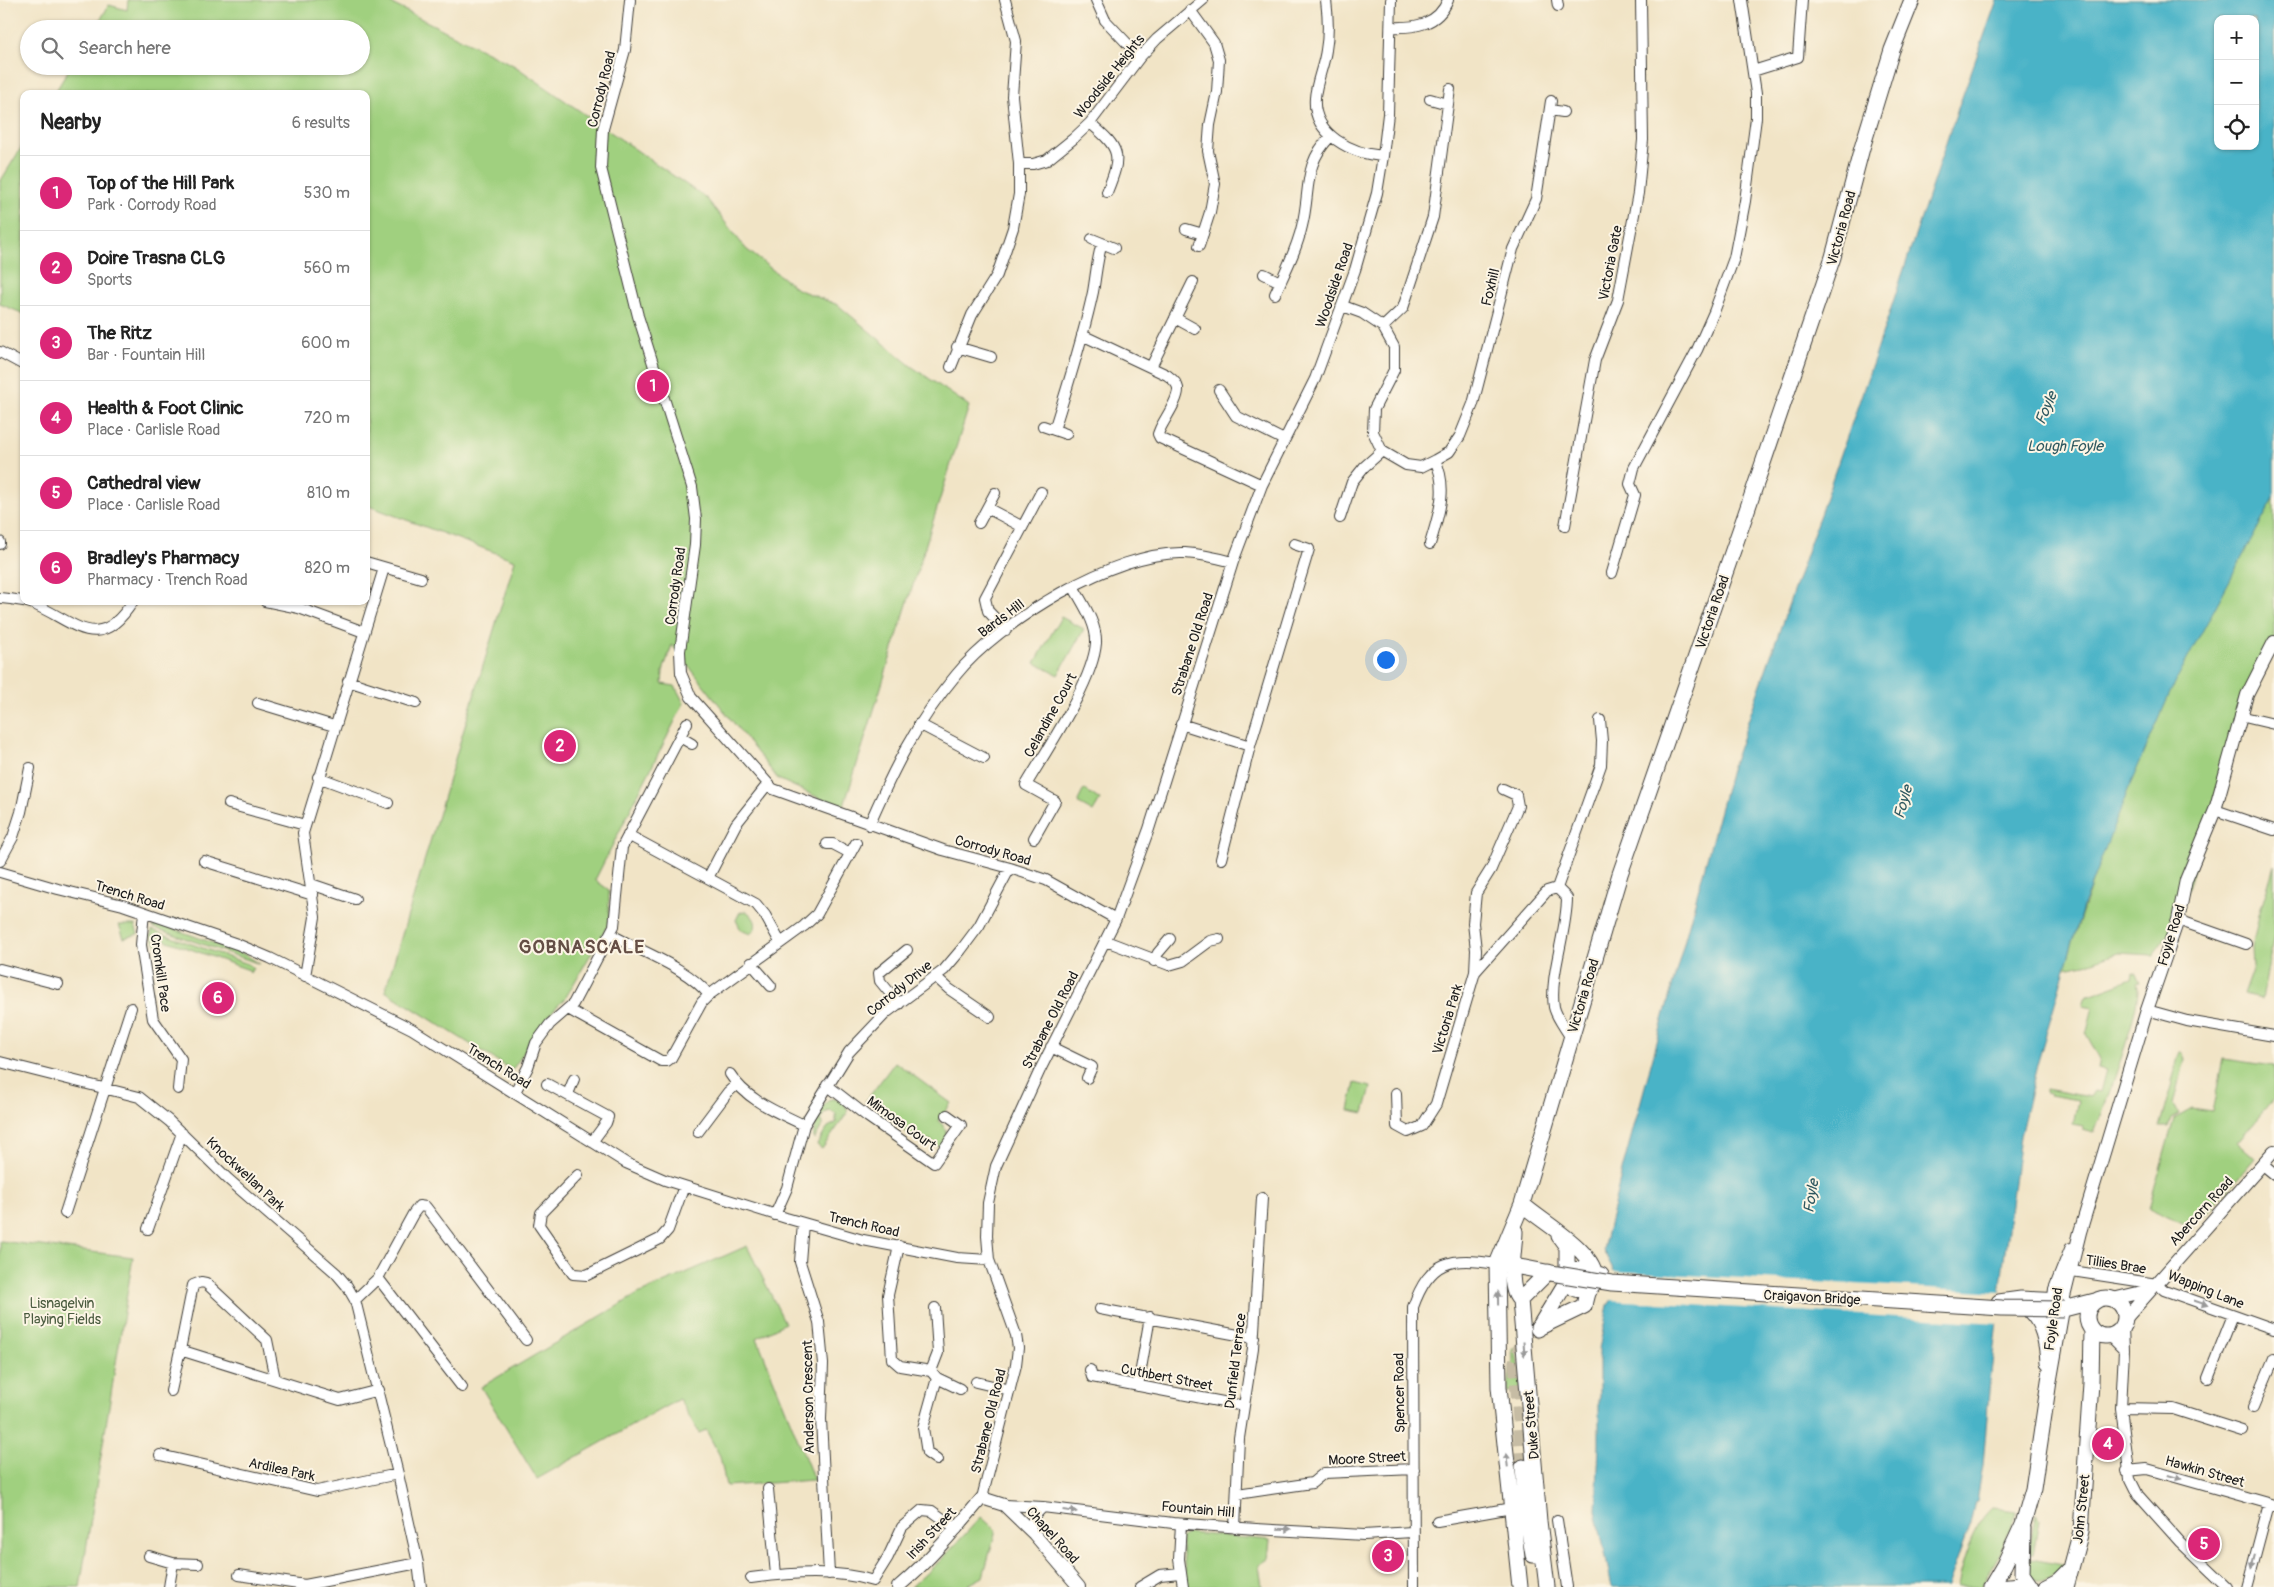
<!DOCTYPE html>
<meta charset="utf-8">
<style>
body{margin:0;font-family:Pangolin,sans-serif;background:#f6f6f6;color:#222}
.controls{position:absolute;right:15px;top:15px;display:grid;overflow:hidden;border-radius:10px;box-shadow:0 1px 4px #0004}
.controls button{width:45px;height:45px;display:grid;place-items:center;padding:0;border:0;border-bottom:1px solid #e0e0e0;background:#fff;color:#222;font:25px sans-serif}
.you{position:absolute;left:1385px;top:659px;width:18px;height:18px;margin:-12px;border:4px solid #fff;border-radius:50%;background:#1a73e8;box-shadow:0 0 0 8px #1a73e833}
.badge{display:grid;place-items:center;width:32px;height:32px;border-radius:50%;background:#db2777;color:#fff;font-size:16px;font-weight:700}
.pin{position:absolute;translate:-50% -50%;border:2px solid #fff;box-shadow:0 1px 5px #0006}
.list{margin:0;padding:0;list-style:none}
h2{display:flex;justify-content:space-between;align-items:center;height:65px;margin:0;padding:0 20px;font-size:21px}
h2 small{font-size:16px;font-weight:400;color:#767676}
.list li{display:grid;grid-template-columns:32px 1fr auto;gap:15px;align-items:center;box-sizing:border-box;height:75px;padding:0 20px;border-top:1px solid #e0e0e0}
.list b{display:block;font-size:19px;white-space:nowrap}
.list p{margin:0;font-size:16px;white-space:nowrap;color:#767676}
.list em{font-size:16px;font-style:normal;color:#767676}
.icon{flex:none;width:28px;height:28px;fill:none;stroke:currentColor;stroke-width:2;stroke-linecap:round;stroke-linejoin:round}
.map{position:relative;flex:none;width:2274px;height:1587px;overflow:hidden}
.search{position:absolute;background:#fff;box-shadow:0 1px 4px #0004;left:20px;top:20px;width:350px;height:55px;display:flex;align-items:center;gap:12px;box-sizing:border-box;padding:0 18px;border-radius:28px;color:#767676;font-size:19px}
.panel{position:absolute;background:#fff;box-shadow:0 1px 4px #0004;left:20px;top:90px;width:350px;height:515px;border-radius:10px}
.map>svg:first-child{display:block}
</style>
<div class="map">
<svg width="2274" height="1587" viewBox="0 0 2274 1587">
<rect width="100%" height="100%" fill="#fcf5e5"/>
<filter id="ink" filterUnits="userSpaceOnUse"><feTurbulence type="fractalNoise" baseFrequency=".02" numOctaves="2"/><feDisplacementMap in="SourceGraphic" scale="10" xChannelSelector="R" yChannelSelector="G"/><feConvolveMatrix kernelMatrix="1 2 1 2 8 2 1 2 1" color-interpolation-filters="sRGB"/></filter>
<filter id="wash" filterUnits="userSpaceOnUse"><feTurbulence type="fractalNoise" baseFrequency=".0096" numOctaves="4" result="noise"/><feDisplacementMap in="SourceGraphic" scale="20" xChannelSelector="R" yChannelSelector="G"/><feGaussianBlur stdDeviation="1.12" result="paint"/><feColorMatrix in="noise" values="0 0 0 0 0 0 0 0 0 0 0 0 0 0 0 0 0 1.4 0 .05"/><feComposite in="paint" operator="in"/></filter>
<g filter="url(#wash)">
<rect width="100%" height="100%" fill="#f1e4c6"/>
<path fill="#a0d07f" stroke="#5e764e" d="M128 0H384L515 66 707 199 746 249 797 289 838 305 911 366 969 406 843 809 778 779 672 645 663 671 662 684 675 686 684 703 595 880 609 890V923L566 997 551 1013 512 1070 385 991 515 560 366 505V94H54L71 66H361V29H95L109 5 127 10Z
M24 143V314L0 304V182Z
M2274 498V642L2247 695 2178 920 2153 955 2118 953 2090 963 2065 968C2093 871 2130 776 2173 685 2203 621 2240 560 2274 498Z
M1061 617 1084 629 1058 675 1035 663Z
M1084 789 1100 800 1093 812 1079 804 1078 801Z
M2274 866V935L2262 999 2243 995 2253 967 2252 948 2259 915Z
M746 911C755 917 760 927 750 934L741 930 736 920 740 912Z
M158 923 246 955 260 964 152 927Z
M119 925H135L138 934 124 938Z
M152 930 248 964 253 968 250 973 249 970 162 939 159 949 151 936Z
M2133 972 2136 973 2140 982 2137 983C2145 999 2103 1112 2094 1133L2083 1130V1126L2073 1124 2078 1100 2049 1095 2050 1093 2046 1092V1089L2090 1097 2094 1091 2100 1092 2106 1070 2098 1068 2100 1059 2086 1034 2093 1007 2083 1005 2086 996 2132 979Z
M2180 1051 2183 1054 2185 1059 2174 1105 2179 1114 2171 1119 2168 1127H2160L2173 1083 2171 1082Z
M2223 1059 2274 1066V1099L2237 1142 2255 1158 2206 1215H2201L2194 1222 2193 1229 2149 1208 2174 1119 2192 1109 2212 1112Z
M895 1062 951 1103 938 1121C950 1130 949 1135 940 1147L929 1139 924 1145 865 1102Z
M1355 1083 1371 1087 1364 1113 1349 1110Z
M830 1099C840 1098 846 1103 848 1112L822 1149 817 1145 828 1127 836 1123V1114L830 1111 824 1113 821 1119 823 1124 814 1140C812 1126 819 1108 830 1099Z
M0 1241 133 1257 80 1587H0Z
M747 1246 785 1323 757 1338 814 1480 726 1486 720 1456 706 1430 699 1433 679 1399 537 1479 481 1387 638 1294Z
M1512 1348H1516L1521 1390 1507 1392 1513 1361Z
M1993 1508 2016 1511 2002 1552 1981 1587H1957C1961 1563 1974 1524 1993 1508Z
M2036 1513 2039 1520 2033 1554H2028Z
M981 1517 996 1530 983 1577 968 1585 969 1587H911L941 1560Z
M1188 1533 1270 1540 1268 1559 1259 1565 1262 1587H1187L1181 1538Z
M2031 1559 2063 1565C2056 1578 2042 1587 2030 1575L2027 1562Z"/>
<path fill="#49b3c7" stroke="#326872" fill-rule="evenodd" d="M1997 0H2274V498L2174 684 2130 785 2084 903 2037 1065 2020 1136 2004 1259 1989 1391 1983 1465 1977 1501H1975L1970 1524 1947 1587H1612L1596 1511 1599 1445V1349L1608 1305 1613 1298 1614 1271 1603 1250 1623 1167 1731 770 1873 362 1952 125ZM2218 19H2255V146H2218Z"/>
<path fill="#f1e4c6" d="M1611 1271 2003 1292 1999 1323 1609 1300 1611 1298Z"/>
</g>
<g filter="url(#ink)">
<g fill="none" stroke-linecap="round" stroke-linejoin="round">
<path stroke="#c6bca4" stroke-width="15" stroke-dasharray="15 8" stroke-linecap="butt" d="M1523 1467 1516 1362 1521 1347 1533 1333"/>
<defs>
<path id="minor" d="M630 0 625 50 603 129 601 168 638 316 692 487 696 519 695 545 680 651 681 673 691 697 773 789 943 850 1010 868 1046 880 1116 919
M1096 0 1105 20 1140 57
M1326 0C1328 16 1329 34 1326 50 1324 66 1316 82 1315 98 1312 135 1353 154 1383 156
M1557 0 1558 6
M1190 10 1214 43 1219 60 1217 92 1210 125 1208 151 1215 184 1210 212 1199 246
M1391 27C1415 28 1438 25 1448 0
M1753 71 1798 57 1802 0
M1430 99 1448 104
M1550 110 1563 112
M1090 123C1121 149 1122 155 1107 192
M1019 164H1033L1047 160 1073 139 1090 123 1140 57 1157 39 1203 0
M1186 229 1203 234
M1092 239 1114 248
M1264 274 1280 282
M1275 294C1285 272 1297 249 1302 226 1311 191 1302 165 1331 136
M1343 306 1362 313 1383 327 1394 347V370L1374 409 1373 432 1382 451 1406 465 1421 467 1435 460 1449 452 1460 436 1473 404 1513 249 1536 199 1551 101
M1175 318 1195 329
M1383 327 1403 308 1433 217 1450 89
M1082 335 1167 375C1171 378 1177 382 1178 388 1179 400 1165 418 1160 429L1158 434 1160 438 1262 485
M957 347 991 357
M0 352 24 365
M951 367 972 315 997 275 1013 228 1019 194V164L1012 96 1016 41 1005 0
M1151 367 1193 282
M1219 390 1236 416 1284 440
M1043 426 1066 434
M1054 430C1068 384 1083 339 1093 292 1096 275 1097 259 1102 243
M987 508 1021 526
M1340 518 1352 482 1364 467 1382 451
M979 523 995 493
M1565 526 1595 360 1618 300 1638 193 1643 140 1641 0
M0 542V544
M1430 544C1438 516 1449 489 1435 460
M366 562 421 578
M1612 573 1635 495 1630 484 1634 468 1697 350 1714 312 1734 258 1745 201 1756 118V93L1742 0
M0 598C10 599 21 600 31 603 74 620 98 657 133 601
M265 601 299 608 364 632
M1006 630 988 611 985 598 1041 492
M348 681 416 703
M258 703 334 726
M2240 716 2274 724
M919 724 984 758
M1181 724 1250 746 1221 859
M680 737 692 744
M1250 746 1309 549 1294 544
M318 777 388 803
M229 804 305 825
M2215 810 2274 830
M869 825C894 768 916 723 956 675 999 622 1115 550 1185 553 1201 554 1218 558 1233 562
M628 835 756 904 765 915 780 942
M1034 838 1055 801 1026 785C1047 749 1093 682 1096 643 1097 623 1082 603 1073 586
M827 844H833L850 853
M0 861 13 837 21 812 30 768
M204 861 313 895
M0 872 58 889 123 905 237 944 270 958 412 1029 626 1163 665 1180 786 1218 863 1240 957 1258 989 1260
M708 878 736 824 767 785
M311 884 355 899
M144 912 141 945 153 1019 181 1059 178 1089
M2178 920 2246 944
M610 934C641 952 687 967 709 995
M1106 941 1169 965 1183 961 1210 941 1219 939
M1154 961 1158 953 1170 939
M751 963 771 986
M0 969 58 984
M1475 972 1476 950 1473 923 1476 893 1491 869 1518 806 1516 795 1503 789
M305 976 315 917 303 833 384 568
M935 976 949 989 990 1017
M899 1004 880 981 879 973 907 950
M568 1009 661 1061H667L671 1058 702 1002 709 995 804 926 817 914 856 843
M2147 1010 2187 1021 2274 1036
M1571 1038C1566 1029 1556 1017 1554 1007 1549 976 1567 932 1567 898L1557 888 1601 765 1602 741 1600 720
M1051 1047 1092 1067 1087 1078
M0 1062 139 1097 169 1121 228 1179 336 1273 347 1286 355 1300 398 1474 418 1563 421 1587
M730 1074C746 1100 777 1112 804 1125
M547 1084 608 1117 606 1123 592 1142
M827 1085 868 1117 934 1163 961 1125 947 1115
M515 1092 528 1067 536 1043 550 1024 573 1004 614 926 622 847 687 723
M1396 1093 1397 1126 1408 1132 1422 1126 1436 1104 1475 972 1547 891 1557 888
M568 1094 574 1079
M698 1132 728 1092 736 1085
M2263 1165 2274 1174
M578 1175 541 1213 539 1225 573 1274 587 1275 660 1239 668 1230 684 1186
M65 1213 131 1008
M775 1215 787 1188 804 1125 849 1052 886 1013 944 970 961 950 979 926 1010 868
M803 1223 800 1262 819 1322 823 1364 821 1419 829 1574
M148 1229 182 1133
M899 1246 888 1295 892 1359 900 1366 931 1371
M2072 1271 2157 1284 2164 1290 2274 1329
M378 1278 462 1387
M355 1300 378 1278 413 1214 419 1206 426 1207 526 1340
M935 1308 938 1353 931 1371 937 1378 923 1428 927 1453 937 1460
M1100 1309 1254 1338
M2123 1326 2124 1350 2121 1408 2130 1479 2138 1495 2180 1542 2227 1587
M2110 1336 2124 1350
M1090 1370 1092 1377 1244 1406
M937 1378 960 1389
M2208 1378 2233 1315
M275 1379 267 1340 206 1283 201 1282 193 1285 180 1350 340 1400 379 1390
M976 1382 1010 1390
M1138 1386 1150 1317
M171 1391 180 1350
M2121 1408 2173 1409 2242 1431
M2253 1408 2274 1358
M160 1455 317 1491 398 1474
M2127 1471 2147 1469 2274 1505
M768 1489 776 1575
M1237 1494 1312 1483 1324 1473 1414 1469
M982 1498 1016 1365 1018 1348 1016 1335 989 1260 987 1236 988 1203 996 1166 1040 1070 1116 919 1149 829 1233 562 1262 485 1315 379 1355 270 1377 193 1383 156 1388 114 1391 0
M1004 1505 1043 1507 1173 1523 1256 1529 1364 1535 1412 1532
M1557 1520 1567 1587
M1437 1521 1512 1508
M1181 1524 1179 1559 1183 1587
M1235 1528 1239 1438 1253 1348 1262 1198
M1029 1529 1036 1514 1043 1507
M149 1556 173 1563 198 1564
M239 1575 305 1585 418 1563
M751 1578C791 1573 834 1569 873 1581L888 1557 902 1527 922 1510 932 1511 957 1529
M169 1587 173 1563
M1140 1587 1160 1575 1180 1573
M1414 1587 1413 1307C1430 1259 1451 1257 1497 1264
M2247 1587 2269 1504"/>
<path id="major" d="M2113 1299 2150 1290
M2063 1301 2080 1232 2147 1010 2178 920 2186 880 2215 810 2247 695 2274 642
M2126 1318 2274 1151
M2048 1343 2055 1289 2071 1249
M898 1587C930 1560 956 1529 982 1498L1004 1505 1034 1534 1079 1587"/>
<path id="highway" d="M1522 1204C1541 1222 1599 1252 1595 1281 1594 1286 1591 1287 1588 1291 1586 1295 1585 1301 1584 1306L1538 1328
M1515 1231C1515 1248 1506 1288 1520 1300L1539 1521 1547 1587
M1559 1236 1567 1247V1278L1575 1289 1588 1291
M1504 1264 1551 1273
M2087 1317a19 19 0 1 1 38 0a19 19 0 1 1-38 0Z
M1520 1300 1548 1272
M2064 1309 2095 1301
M2030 1311C2043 1323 2047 1344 2048 1362
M1538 1329 1573 1271 1579 1269 1601 1275
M1523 1467 1527 1518 1533 1555
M2023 1528 2022 1574 2031 1587
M1520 1587 1499 1387 1497 1264 1522 1204 1620 874 1746 513 1833 257 1862 148 1892 50 1912 0
M1991 1587 2004 1565 2023 1524 2033 1489 2049 1381 2063 1301 2021 1299 1999 1302
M2000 1587 2019 1585 2031 1587
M2046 1587 2058 1581 2071 1568
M2066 1587 2081 1531 2091 1383 2092 1330"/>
</defs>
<use href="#minor" stroke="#3c3a36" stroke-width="12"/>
<use href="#major" stroke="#3c3a36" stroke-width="14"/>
<use href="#highway" stroke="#3c3a36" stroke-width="17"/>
<use href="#minor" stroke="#fff" stroke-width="10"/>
<use href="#major" stroke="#fff" stroke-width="12"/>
<use href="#highway" stroke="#fff" stroke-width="15"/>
<defs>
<path id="highway-bridge" d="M1551 1273 1612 1283 2002 1308 2064 1309"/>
</defs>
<use href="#highway-bridge" stroke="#3c3a36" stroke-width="17" stroke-linecap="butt"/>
<use href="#highway-bridge" stroke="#fff" stroke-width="15"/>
</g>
<defs><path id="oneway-solid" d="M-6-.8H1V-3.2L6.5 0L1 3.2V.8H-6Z" transform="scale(1.25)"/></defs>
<g fill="#999">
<use href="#oneway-solid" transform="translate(1498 1298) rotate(-91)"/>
<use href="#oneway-solid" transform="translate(2201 1303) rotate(19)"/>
<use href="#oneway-solid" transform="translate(1524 1349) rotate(86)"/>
<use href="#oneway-solid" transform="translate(1507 1460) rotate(-96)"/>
<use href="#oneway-solid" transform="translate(2175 1477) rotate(16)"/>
<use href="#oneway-solid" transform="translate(1070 1511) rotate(7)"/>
<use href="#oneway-solid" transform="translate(1284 1529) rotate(1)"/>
<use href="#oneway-solid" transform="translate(2253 1562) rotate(105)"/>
</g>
</g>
<g text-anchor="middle" stroke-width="4" stroke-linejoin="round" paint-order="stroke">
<g font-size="14" fill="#1c1c1c" stroke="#fcf5e5">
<text transform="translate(1109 76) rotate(-51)" y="5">Woodside Heights</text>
<text transform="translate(601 89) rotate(-76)" y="5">Corrody Road</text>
<text transform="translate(1841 228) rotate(-75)" y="5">Victoria Road</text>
<text transform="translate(1610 263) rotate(-79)" y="5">Victoria Gate</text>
<text transform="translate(1334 285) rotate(-71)" y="5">Woodside Road</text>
<text transform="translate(1490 287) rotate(-76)" y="5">Foxhill</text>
<text transform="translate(675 586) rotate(-82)" y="5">Corrody Road</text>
<text transform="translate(1712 612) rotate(-71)" y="5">Victoria Road</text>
<text transform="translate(1001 618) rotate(-37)" y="5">Bards Hill</text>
<text transform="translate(1192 644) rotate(-72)" y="5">Strabane Old Road</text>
<text transform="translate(1050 715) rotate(-61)" y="5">Celandine Court</text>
<text transform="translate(993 850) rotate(16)" y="5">Corrody Road</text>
<text transform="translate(130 895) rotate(17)" y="5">Trench Road</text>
<text transform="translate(2171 935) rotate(-73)" y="5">Foyle Road</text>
<text transform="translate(161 973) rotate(82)" y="5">Cromkill Pace</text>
<text transform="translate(899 988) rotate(-39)" y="5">Corrody Drive</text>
<text transform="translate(1583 996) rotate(-73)" y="5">Victoria Road</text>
<text transform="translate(1447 1019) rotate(-73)" y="5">Victoria Park</text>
<text transform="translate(1050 1020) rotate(-63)" y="5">Strabane Old Road</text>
<text transform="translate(499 1066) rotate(32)" y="5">Trench Road</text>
<text transform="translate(902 1123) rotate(36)" y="5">Mimosa Court</text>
<text transform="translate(246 1174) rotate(43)" y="5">Knockwellan Park</text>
<text transform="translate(2201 1211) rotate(-48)" y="5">Abercorn Road</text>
<text transform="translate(864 1224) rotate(13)" y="5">Trench Road</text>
<text transform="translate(2116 1264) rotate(9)" y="5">Tiliies Brae</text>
<text transform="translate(2206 1289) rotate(22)" y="5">Wapping Lane</text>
<text transform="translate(1812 1297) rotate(3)" y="5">Craigavon Bridge</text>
<text transform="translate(2053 1319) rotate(-82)" y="5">Foyle Road</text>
<text transform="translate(1235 1361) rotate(-83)" y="5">Dunfield Terrace</text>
<text transform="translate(1167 1377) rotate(11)" y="5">Cuthbert Street</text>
<text transform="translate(1399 1393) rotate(-91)" y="5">Spencer Road</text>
<text transform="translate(808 1397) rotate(-91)" y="5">Anderson Crescent</text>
<text transform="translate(988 1421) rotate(-76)" y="5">Strabane Old Road</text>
<text transform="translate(1531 1425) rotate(-95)" y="5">Duke Street</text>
<text transform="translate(1367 1458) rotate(-3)" y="5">Moore Street</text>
<text transform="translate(282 1469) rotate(12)" y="5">Ardilea Park</text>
<text transform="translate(2205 1471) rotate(16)" y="5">Hawkin Street</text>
<text transform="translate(1198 1509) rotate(5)" y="5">Fountain Hill</text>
<text transform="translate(2081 1509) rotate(-84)" y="5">John Street</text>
<text transform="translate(931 1533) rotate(-47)" y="5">Irish Street</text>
<text transform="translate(1053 1535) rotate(48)" y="5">Chapel Road</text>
</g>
<g font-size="14" fill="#4a5b3f" stroke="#fcf5e5">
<text x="62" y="1308">Lisnagelvin<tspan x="62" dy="16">Playing Fields</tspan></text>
</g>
<g font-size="15" font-style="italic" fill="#2e5860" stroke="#fcf5e5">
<text transform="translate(2046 408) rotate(-67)" y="5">Foyle</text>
<text x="2065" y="451">Lough Foyle</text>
<text transform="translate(1903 802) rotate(-74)" y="5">Foyle</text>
<text transform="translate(1811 1196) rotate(-81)" y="5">Foyle</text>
</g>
<g font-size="19" font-weight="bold" letter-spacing="1" fill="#644e45" stroke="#fcf5e5">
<text x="582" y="953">GOBNASCALE</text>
</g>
</g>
</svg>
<div class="controls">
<button>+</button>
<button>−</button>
<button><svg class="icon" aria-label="locate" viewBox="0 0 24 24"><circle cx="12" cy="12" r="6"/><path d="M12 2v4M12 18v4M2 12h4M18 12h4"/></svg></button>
</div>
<div class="you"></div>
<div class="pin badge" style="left:653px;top:386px">1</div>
<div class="pin badge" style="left:560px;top:746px">2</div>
<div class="pin badge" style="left:1388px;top:1556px">3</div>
<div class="pin badge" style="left:2108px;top:1444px">4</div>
<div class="pin badge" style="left:2204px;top:1544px">5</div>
<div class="pin badge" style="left:218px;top:998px">6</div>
<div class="search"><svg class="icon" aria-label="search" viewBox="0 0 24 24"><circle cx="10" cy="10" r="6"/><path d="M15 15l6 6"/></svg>Search here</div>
<section class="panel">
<h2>Nearby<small>6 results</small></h2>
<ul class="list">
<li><span class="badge">1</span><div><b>Top of the Hill Park</b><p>Park · Corrody Road</p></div><em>530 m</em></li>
<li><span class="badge">2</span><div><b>Doire Trasna CLG</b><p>Sports</p></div><em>560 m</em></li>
<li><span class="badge">3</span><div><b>The Ritz</b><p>Bar · Fountain Hill</p></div><em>600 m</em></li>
<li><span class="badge">4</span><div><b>Health &amp; Foot Clinic</b><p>Place · Carlisle Road</p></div><em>720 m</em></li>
<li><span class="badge">5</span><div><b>Cathedral view</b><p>Place · Carlisle Road</p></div><em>810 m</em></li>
<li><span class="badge">6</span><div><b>Bradley's Pharmacy</b><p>Pharmacy · Trench Road</p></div><em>820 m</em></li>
</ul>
</section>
</div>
